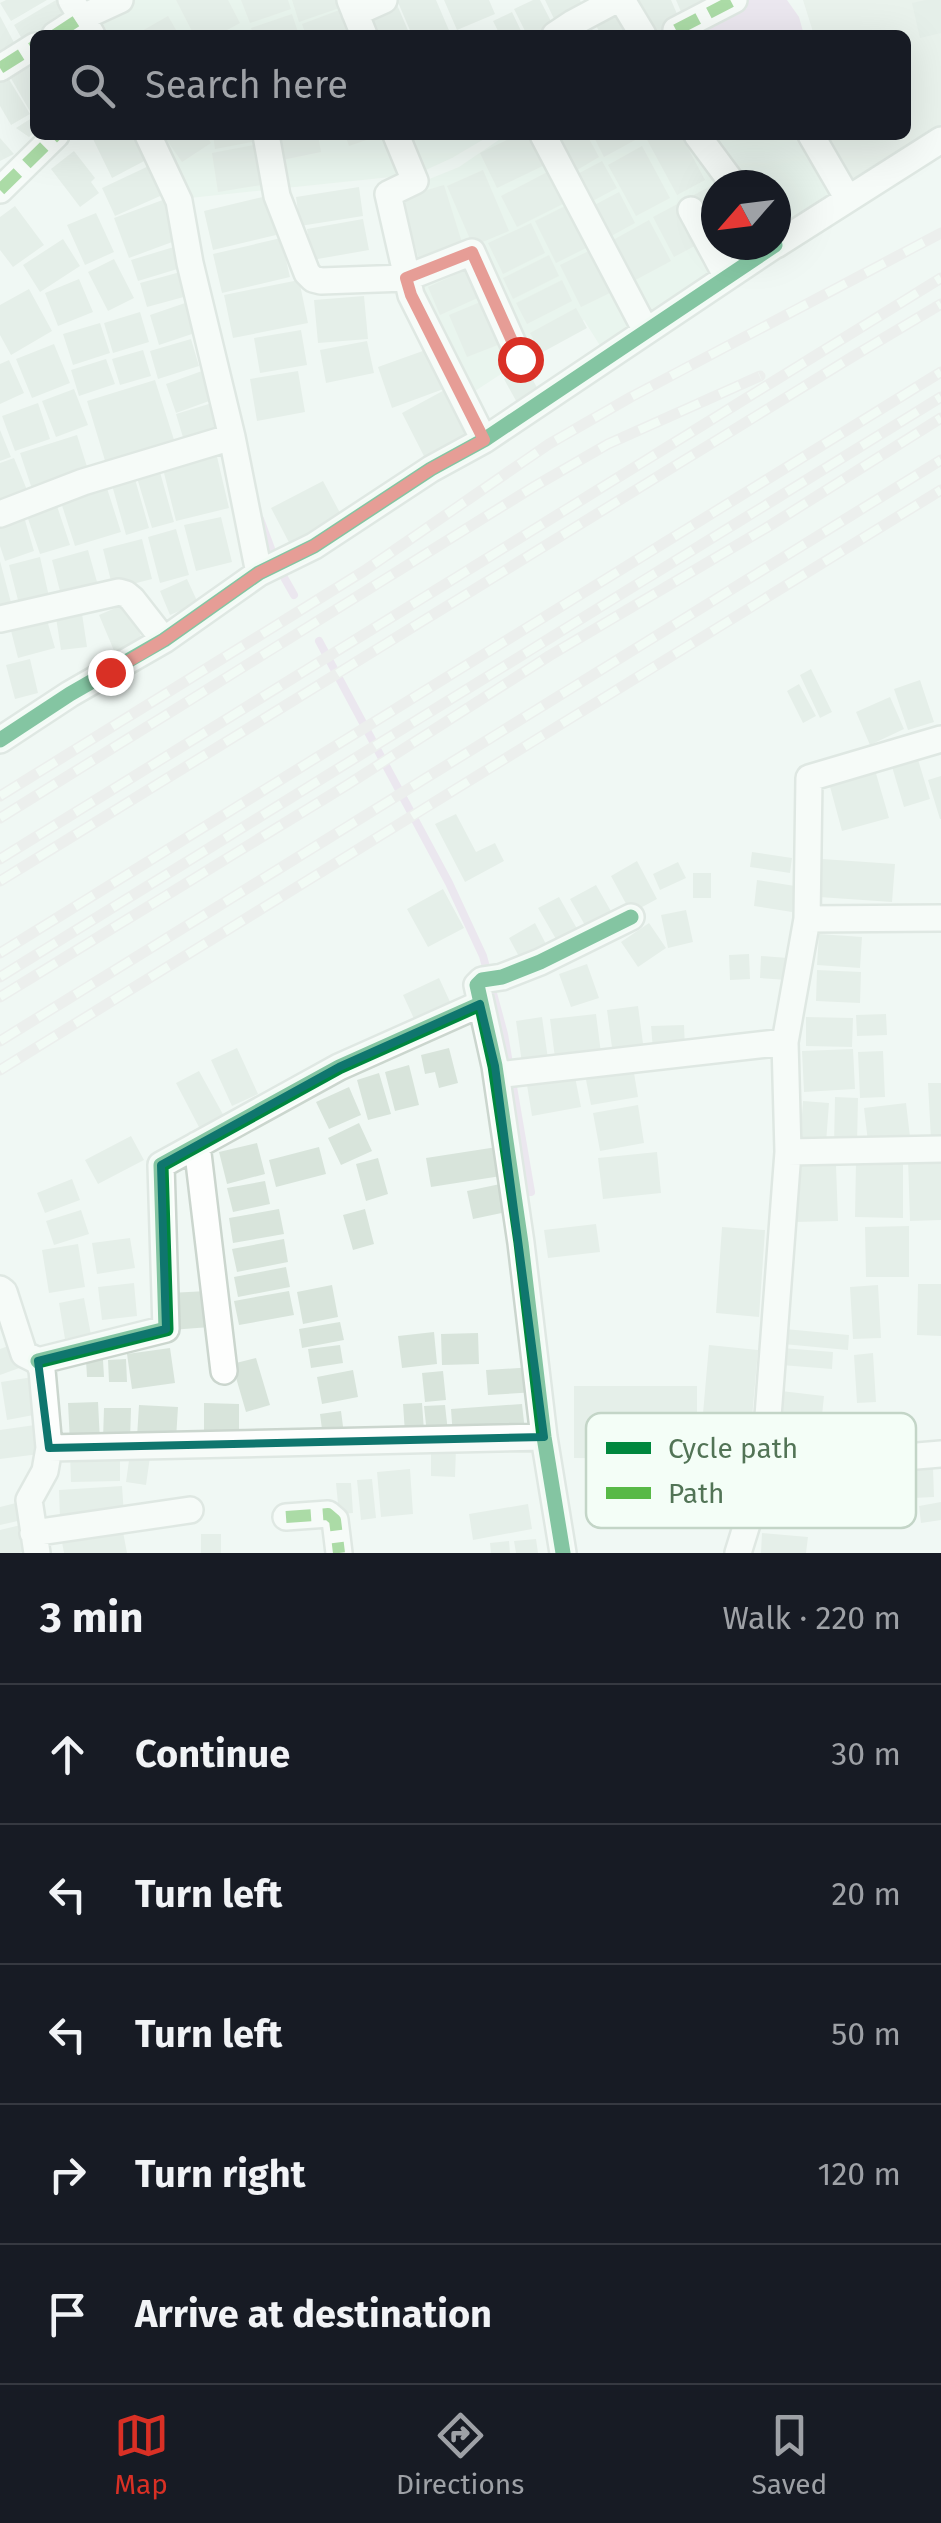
<!DOCTYPE html>
<meta charset="utf-8">
<style>
body{margin:0;font-family:"Fira Sans",sans-serif;background:#242831;color:#f1f3f6}
.compass{position:absolute;left:701px;top:170px;width:90px;height:90px;border-radius:50%;background:#171b24;box-shadow:0 10px 40px #0002;rotate:242deg}
.stop{position:absolute;width:30px;height:30px;margin:-22px;border:8px solid #d93025;border-radius:50%;background:#fff}
.stop.end{background:#d93025;border-color:#fff;box-shadow:0 2px 10px #0008}
.list{margin:0;padding:0;list-style:none}
h2{display:flex;justify-content:space-between;align-items:center;height:130px;margin:0;padding:0 40px;font-size:42px}
h2 small{font-size:32px;font-weight:400;color:#9ea1a6}
.list li{display:grid;grid-template-columns:65px 1fr auto;gap:30px;align-items:center;box-sizing:border-box;height:140px;padding:0 40px;border-top:2px solid #363941}
.list b{display:block;font-size:38px;white-space:nowrap}
.list em{font-size:32px;font-style:normal;color:#9ea1a6}
.icon{flex:none;width:55px;height:55px;fill:none;stroke:currentColor;stroke-width:2;stroke-linecap:round;stroke-linejoin:round}
.map{position:relative;flex:none;width:941px;height:1553px;overflow:hidden}
.search{position:absolute;background:#171b24;box-shadow:0 10px 40px #0002;left:30px;right:30px;top:30px;height:110px;display:flex;align-items:center;gap:25px;box-sizing:border-box;padding:0 35px;border-radius:15px;color:#9ea1a6;font-size:38px}
.sheet{height:830px;background:#171b24}
nav{display:flex;justify-content:space-around;align-items:center;box-sizing:border-box;height:140px;border-top:2px solid #363941;background:#171b24;font-size:28px;color:#9ea1a6}
nav a{display:grid;justify-items:center;gap:5px}
nav .on{color:#d93025}
.map>svg:first-child{display:block}
</style>
<div class="map">
<svg width="941" height="1553" viewBox="0 0 941 1553">
<rect width="100%" height="100%" fill="#f0f8f4"/>
<path fill="#e1f1e6" d="M90 0H339L351 35H109Z
M158 135H386L401 176 190 198Z
M399 135H491L452 158 415 175Z
M506 135H795L835 196 776 235V185H716V245H760L602 349 584 320 472 393 416 294 392 194 459 167Z"/>
<path fill="#dfeae2" d="M803 0H941V130L850 185 821 135H906V35H814Z"/>
<path fill="#e5d3e8" d="M746 0H787L799 17 804 35H682Z"/>
<g fill="none" stroke-linecap="round" stroke-linejoin="round">
<path stroke="#e5d3e8" stroke-width="8" d="M260 519 277 565 294 595
M319 641 449 883 483 956 504 1034 531 1192"/>
</g>
<path fill="#d8e4db" d="M6 0H47L11 21 0 3Z
M56 0 70 19 44 35H35L26 46 14 25Z
M176 0H228L240 23 218 35H194Z
M241 0H288L291 9 250 23Z
M292 0H347L348 5 299 22Z
M395 0 410 35H370L361 14Z
M397 0H436L451 35H412Z
M444 0H489L495 14 457 30Z
M533 0H540L555 29 542 35H527L514 9Z
M545 0H580L584 9 556 23Z
M618 0 640 35H601L590 14Z
M633 0H671L681 23 654 35Z
M676 0H715L685 21Z
M926 0H941V33L920 38 912 3Z
M350 6 361 35H306L302 24Z
M512 12 523 35H500L493 21Z
M292 14 299 35H254L251 28Z
M0 16 18 50 0 59Z
M168 16 179 35H135Z
M23 57 35 76V110L31 113 5 68Z
M4 71 30 114 11 125 0 106V74Z
M35 116V132L29 137 16 128Z
M100 135H137L148 159 112 178 93 139Z
M172 135H206L211 143 182 162 166 139Z
M213 135H250L252 142 215 149Z
M272 135H318L321 152 277 161Z
M345 135H378V136L349 146Z
M517 135H540L553 161 497 188 480 153Z
M550 135H587L599 157 572 173Z
M593 135H635L637 139 604 157Z
M648 135H681L705 180 677 195 645 136Z
M0 138 14 154 0 161Z
M254 145 261 185 218 192 212 153Z
M642 146 670 198 636 216 608 165Z
M74 151 95 178 91 182 99 193 80 207 51 169Z
M602 161 617 188 585 205 570 178Z
M153 164 167 193 115 216 102 188Z
M557 167 573 199 517 227 501 196Z
M483 170 509 231 473 246 447 186Z
M724 179 727 185H716V230L712 232 692 196Z
M444 185 464 249 420 262 400 198Z
M359 187 363 216 300 226 296 197Z
M619 192 635 223 604 240 587 209Z
M267 196 276 235 213 250 204 211Z
M168 198 183 238 129 258 114 218Z
M683 201 704 241 674 257 653 217Z
M573 202 594 244 556 263 535 221Z
M15 206 44 245 13 267 0 250V217Z
M96 213 114 252 85 265 67 225Z
M363 219 369 250 312 260 307 229Z
M649 220 671 261 628 284 606 244Z
M531 223 545 253 503 274 488 243Z
M281 238 290 277 222 293 213 254Z
M63 239 80 266 40 292 23 265Z
M177 246 184 267 138 281 131 260Z
M595 248 616 290 581 307 560 265Z
M549 255 559 276 513 299 503 278Z
M114 259 134 298 108 311 88 272Z
M470 268 482 296 440 315 428 287Z
M184 271 191 295 147 307 140 283Z
M79 279 93 312 58 326 45 293Z
M299 280 308 323 233 338 224 295Z
M562 280 572 301 527 324 516 303Z
M29 289 52 331 11 355 0 335V305Z
M364 296 368 339 318 343 314 300Z
M490 298 508 341 467 357 449 315Z
M191 301 201 331 159 345 150 315Z
M576 308 587 328 541 353 530 333Z
M140 312 149 342 113 353 104 323Z
M100 323 110 353 73 365 63 334Z
M301 330 307 365 260 373 254 338Z
M191 339 199 366 158 379 150 351Z
M367 341 374 373 326 383 320 350Z
M54 344 70 383 32 398 16 359Z
M434 347 449 387 392 408 378 367Z
M143 350 151 376 120 385 112 359Z
M106 359 115 384 79 396 71 370Z
M9 360 24 393 0 404V364Z
M526 367 542 397 520 408 504 379Z
M202 371 212 400 176 413 166 384Z
M298 371 305 412 257 421 250 379Z
M155 380 175 443 106 464 87 401Z
M450 387 477 438 428 464 402 413Z
M74 389 88 425 56 437 42 401Z
M38 403 50 439 15 451 2 416Z
M212 403 222 433 185 444 176 414Z
M0 430 11 457 0 461Z
M77 435 89 473 33 492 20 453Z
M215 448 229 508 176 521 161 461Z
M14 458 29 495 0 507V463Z
M158 465 174 522 152 528 135 471Z
M133 472 149 528 126 535 110 478Z
M104 479 121 532 75 546 58 493Z
M323 481 346 524 294 552 271 508Z
M54 497 70 545 40 554 24 507Z
M22 510 34 551 5 561 0 546V517Z
M221 517 232 562 196 571 184 525Z
M176 529 189 575 160 583 148 537Z
M142 539 152 579 113 589 103 549Z
M88 550 99 589 62 599 52 560Z
M40 557 50 601 20 608 9 565Z
M0 561 13 610 0 613Z
M187 579 198 603 170 615 160 591Z
M127 603 143 641 115 653 99 615Z
M81 607 87 647 61 650 55 611Z
M45 613 55 648 18 658 9 623Z
M30 659 38 693 15 699 6 665Z
M811 669 832 712 820 718 800 675Z
M920 680 934 722 908 730 894 689Z
M799 684 816 716 803 723 787 691Z
M890 697 904 729 870 745 856 712Z
M916 753 930 799 904 807 890 760Z
M875 770 889 818 842 831 829 783Z
M941 776V819H940L928 780Z
M456 814 476 852 495 843 504 861 465 882 435 824Z
M752 852 792 858 790 873 750 867Z
M822 859 895 864 892 902 819 897Z
M637 861 657 899 631 913 611 876Z
M678 862 686 878 660 890 653 874Z
M693 873H711V898H693Z
M757 880 795 886 792 912 754 906Z
M596 885 616 920 590 934 570 899Z
M443 889 464 928 428 947 407 909Z
M559 897 580 934 560 946 538 908Z
M686 910 693 942 668 948 661 915Z
M535 923 548 948 522 962 509 938Z
M649 923 666 948 638 967 621 942Z
M819 934 862 937 860 968 817 965Z
M749 954 750 979 730 980 729 955Z
M761 956 788 958 787 980 760 978Z
M587 964 599 998 571 1007 559 974Z
M817 970 861 972 860 1003 816 1001Z
M439 978 452 1006 416 1023 403 995Z
M638 1006 644 1051 613 1055 607 1010Z
M596 1014 601 1053 555 1058 550 1019Z
M886 1014 887 1035 857 1036 856 1015Z
M542 1017 548 1059 522 1063 516 1021Z
M806 1017 853 1018 852 1047 806 1046Z
M684 1025 685 1049 653 1050 651 1026Z
M237 1048 258 1094 232 1106 211 1060Z
M449 1048 458 1083 439 1088 435 1072 425 1074 421 1055Z
M853 1049 855 1089 804 1092 802 1051Z
M883 1051 885 1097 860 1098 858 1052Z
M632 1061 638 1097 591 1105 584 1070Z
M409 1065 419 1105 395 1111 385 1072Z
M199 1071 225 1118 201 1131 176 1083Z
M379 1073 391 1114 368 1120 357 1080Z
M575 1077 581 1107 532 1116 527 1085Z
M928 1083H941V1139L931 1140Z
M349 1087 361 1115 329 1129 316 1102Z
M835 1097 858 1098 857 1145 834 1144Z
M803 1101 829 1103 826 1143 800 1141Z
M906 1103 910 1137 868 1142 864 1108Z
M638 1105 644 1143 600 1151 593 1113Z
M359 1123 372 1151 341 1165 328 1138Z
M131 1136 144 1160 98 1184 85 1160Z
M257 1143 265 1174 227 1184 219 1152Z
M319 1147 326 1174 276 1187 269 1160Z
M497 1147 501 1176 431 1187 426 1158Z
M657 1152 661 1193 603 1199 598 1158Z
M941 1157V1220L910 1221 908 1158Z
M378 1158 388 1194 366 1201 356 1164Z
M856 1161 903 1162V1218L855 1217Z
M836 1165 838 1221 795 1222 794 1166Z
M72 1179 80 1200 45 1213 37 1193Z
M265 1181 270 1204 233 1212 227 1188Z
M505 1183 511 1211 473 1219 467 1191Z
M279 1209 284 1234 233 1243 229 1218Z
M365 1209 374 1244 353 1250 343 1215Z
M81 1210 89 1234 54 1245 46 1221Z
M596 1224 600 1252 548 1258 544 1230Z
M909 1226V1277H866L865 1227Z
M722 1227 765 1230 759 1317 716 1313Z
M130 1238 135 1268 97 1274 92 1243Z
M284 1239 288 1262 237 1272 232 1249Z
M78 1244 85 1287 49 1293 42 1250Z
M286 1267 290 1287 238 1297 234 1277Z
M134 1283 137 1316 102 1320 98 1287Z
M918 1284H941V1336L917 1335Z
M332 1285 338 1317 303 1324 297 1292Z
M878 1285 881 1338 853 1339 850 1287Z
M208 1291 210 1327 171 1330 169 1293Z
M289 1291 294 1315 239 1325 234 1301Z
M84 1298 91 1335 65 1339 59 1303Z
M340 1322 344 1340 302 1348 299 1329Z
M785 1329 849 1335 848 1350 783 1344Z
M434 1332 437 1364 402 1368 398 1336Z
M478 1333 479 1364 442 1365 441 1334Z
M14 1344 22 1367 0 1375V1349Z
M340 1345 343 1363 311 1368 308 1349Z
M709 1345 758 1350 746 1486 697 1482Z
M170 1348 175 1383 132 1389 127 1354Z
M782 1348 833 1352 832 1369 781 1365Z
M873 1353 876 1402 857 1403 854 1355Z
M256 1358 270 1405 246 1412 232 1364Z
M126 1359 127 1382H109L108 1360Z
M86 1360H103L104 1377H87Z
M534 1367 536 1392 488 1395 486 1370Z
M353 1370 358 1397 322 1404 317 1377Z
M443 1371 446 1400 425 1402 422 1373Z
M33 1377 39 1414 7 1420 1 1382Z
M574 1386H697V1459L574 1458Z
M781 1391 824 1396 820 1435 777 1431Z
M98 1402 100 1442 70 1443 68 1403Z
M204 1403 239 1404V1437H204Z
M422 1403 424 1431 405 1433 403 1404Z
M522 1404 525 1431 453 1437 451 1409Z
M139 1405 178 1407 176 1439 137 1437Z
M445 1405 448 1432 427 1434 424 1406Z
M104 1408H131L130 1441 103 1440Z
M341 1411 344 1434 323 1437 320 1414Z
M35 1425 39 1454 0 1459V1430Z
M431 1448H456L455 1477 431 1476Z
M120 1451V1481L71 1482 70 1453Z
M130 1453 150 1457 146 1485 126 1482Z
M933 1468 934 1497 913 1498 911 1470Z
M410 1469 413 1514 381 1517 377 1472Z
M372 1479 376 1518 361 1520 357 1480Z
M336 1483H351L353 1513 339 1514Z
M122 1486 124 1515 60 1519 59 1490Z
M28 1500 31 1518 0 1525V1507Z
M941 1502V1520L921 1523 919 1506Z
M528 1504 532 1529 473 1540 469 1514Z
M121 1521 127 1553H64L60 1531Z
M29 1523 35 1549 19 1553H0V1530Z
M762 1533 808 1537 806 1553H761Z
M201 1534H221V1553H201Z
M536 1539 538 1553H516L514 1541Z
M509 1541 510 1553H491L490 1543Z"/>
<g fill="none" stroke-linecap="round" stroke-linejoin="round">
<defs>
<path id="minor" d="M71 0 92 35
M350 0 364 35
M622 0 643 35
M355 13 384 0
M676 30 734 0
M55 35 81 18 120 0
M555 35 573 23 616 0
M0 68 35 46
M148 135 179 201 190 263 232 437 259 573
M266 135 277 196 307 273 313 279 321 281 406 278 472 252 520 359
M396 135 415 181 388 194 411 295 484 440
M543 135 646 331
M697 135 734 185
M811 135 848 199
M0 190 56 135
M691 210 727 277
M776 245 941 140
M0 514 83 482 232 437
M0 619 119 592 126 594 132 599 164 640
M0 740 70 694 164 640 259 573 314 546 431 469 484 440 775 245
M807 919 941 918
M497 1075 785 1042
M197 1145 224 1371
M788 1152 785 1042 807 919 809 778 941 739
M0 1289 4 1292 24 1354 38 1361 42 1370 49 1448 45 1471 29 1500 37 1553
M38 1361 166 1329 161 1165 339 1067 480 1004
M49 1448 544 1437
M764 1469 788 1152 941 1149
M286 1517 328 1514 335 1520 339 1553
M33 1533 190 1510
M563 1553 544 1437 521 1243 495 1066 477 985 482 980 502 977 540 962 631 917
M738 1553 764 1469 941 1454"/>
</defs>
<use href="#minor" stroke="#cbd6ce" stroke-width="30"/>
<use href="#minor" stroke="#fdfefd" stroke-width="25"/>
<defs>
<path id="rail" d="M0 796 364 571 549 444 631 397 941 233
M0 818 535 486 608 444 760 376
M0 859 941 278
M0 881 852 357 941 304
M0 953 941 372
M0 977 941 397
M0 997 347 785 549 656 766 528 941 418
M0 1041 941 460
M0 1070 941 490"/>
</defs>
<use href="#rail" stroke="#e6e5e4" stroke-width="11"/>
<use href="#rail" stroke="#f4fef7" stroke-width="8" stroke-dasharray="22" stroke-linecap="butt"/>
<path stroke="#58b947" stroke-width="12" stroke-dasharray="25 12" stroke-linecap="butt" d="M676 30 734 0
M55 35 81 18
M0 68 35 46
M0 190 56 135
M286 1517 328 1514 335 1520 339 1553"/>
<defs>
<path id="cycleway" d="M0 740 70 694 164 640 259 573 314 546 431 469 484 440 775 245
M38 1361 166 1329 161 1165 339 1067 480 1004
M563 1553 544 1437 521 1243 495 1066 477 985 482 980 502 977 540 962 631 917"/>
</defs>
<use href="#cycleway" stroke="#f4fef7" stroke-width="21"/>
<use href="#cycleway" stroke="#00873e" stroke-width="15"/>
</g>
<g fill="none" stroke-linecap="round" stroke-linejoin="round">
<path stroke="#d93025" stroke-width="12" d="M110 672 164 640 259 573 314 546 431 469 484 440 411 295 406 278 472 252 520 359"/>
</g>
<path d="M0 0H941V1553H0ZM480 1004 495 1066 544 1437 49 1448 38 1361 166 1329 161 1165 339 1067Z" fill="#f0f8f4" fill-opacity=".55" fill-rule="evenodd"/>
<path fill="none" stroke="#0f766e" stroke-width="8" stroke-linejoin="round" d="M480 1004 495 1066 544 1437 49 1448 38 1361 166 1329 161 1165 339 1067Z"/>
<rect x="586" y="1413" width="330" height="115" rx="15" fill="#f4fef7" stroke="#c3d5c7" stroke-width="2.5"/>
<rect x="606" y="1442" width="45" height="12" fill="#00873e"/>
<rect x="606" y="1487" width="45" height="12" fill="#58b947"/>
<g font-size="28" fill="#527456">
<text x="668" y="1458">Cycle path</text>
<text x="668" y="1503">Path</text>
</g>
</svg>
<svg class="compass" viewBox="-18 -18 36 36"><path d="M0-13l5 13h-10z" fill="#e53935"/><path d="M0 13l5-13h-10z" fill="#9ea1a6"/></svg>
<div class="stop" style="left:520px;top:359px"></div>
<div class="stop end" style="left:110px;top:672px"></div>
<div class="search"><svg class="icon" aria-label="search" viewBox="0 0 24 24"><circle cx="10" cy="10" r="6"/><path d="M15 15l6 6"/></svg>Search here</div>
</div>
<section class="sheet">
<h2>3 min<small>Walk · 220 m</small></h2>
<ul class="list">
<li><svg class="icon" aria-label="ahead" viewBox="0 0 24 24"><path d="M12 20V5M6 11l6-6 6 6"/></svg><div><b>Continue</b></div><em>30 m</em></li>
<li><svg class="icon" aria-label="left" viewBox="0 0 24 24"><path d="M17 20v-9H6M10 6l-5 5 5 5"/></svg><div><b>Turn left</b></div><em>20 m</em></li>
<li><svg class="icon" aria-label="left" viewBox="0 0 24 24"><path d="M17 20v-9H6M10 6l-5 5 5 5"/></svg><div><b>Turn left</b></div><em>50 m</em></li>
<li><svg class="icon" aria-label="right" viewBox="0 0 24 24"><path d="M7 20v-9h11M14 6l5 5-5 5"/></svg><div><b>Turn right</b></div><em>120 m</em></li>
<li><svg class="icon" aria-label="arrive" viewBox="0 0 24 24"><path d="M6 21V4h12l-3 4 3 4H6"/></svg><div><b>Arrive at destination</b></div></li>
</ul>
</section>
<nav>
<a class="on"><svg class="icon" aria-label="map" viewBox="0 0 24 24"><path d="M3 6l6-2 6 2 6-2v14l-6 2-6-2-6 2zM9 4v14M15 6v14"/></svg>Map</a>
<a><svg class="icon" aria-label="directions" viewBox="0 0 24 24"><path d="M12 3l9 9-9 9-9-9zM9 14v-3h6M13 9l2 2-2 2"/></svg>Directions</a>
<a><svg class="icon" aria-label="saved" viewBox="0 0 24 24"><path d="M7 4h10v16l-5-4-5 4z"/></svg>Saved</a>
</nav>
